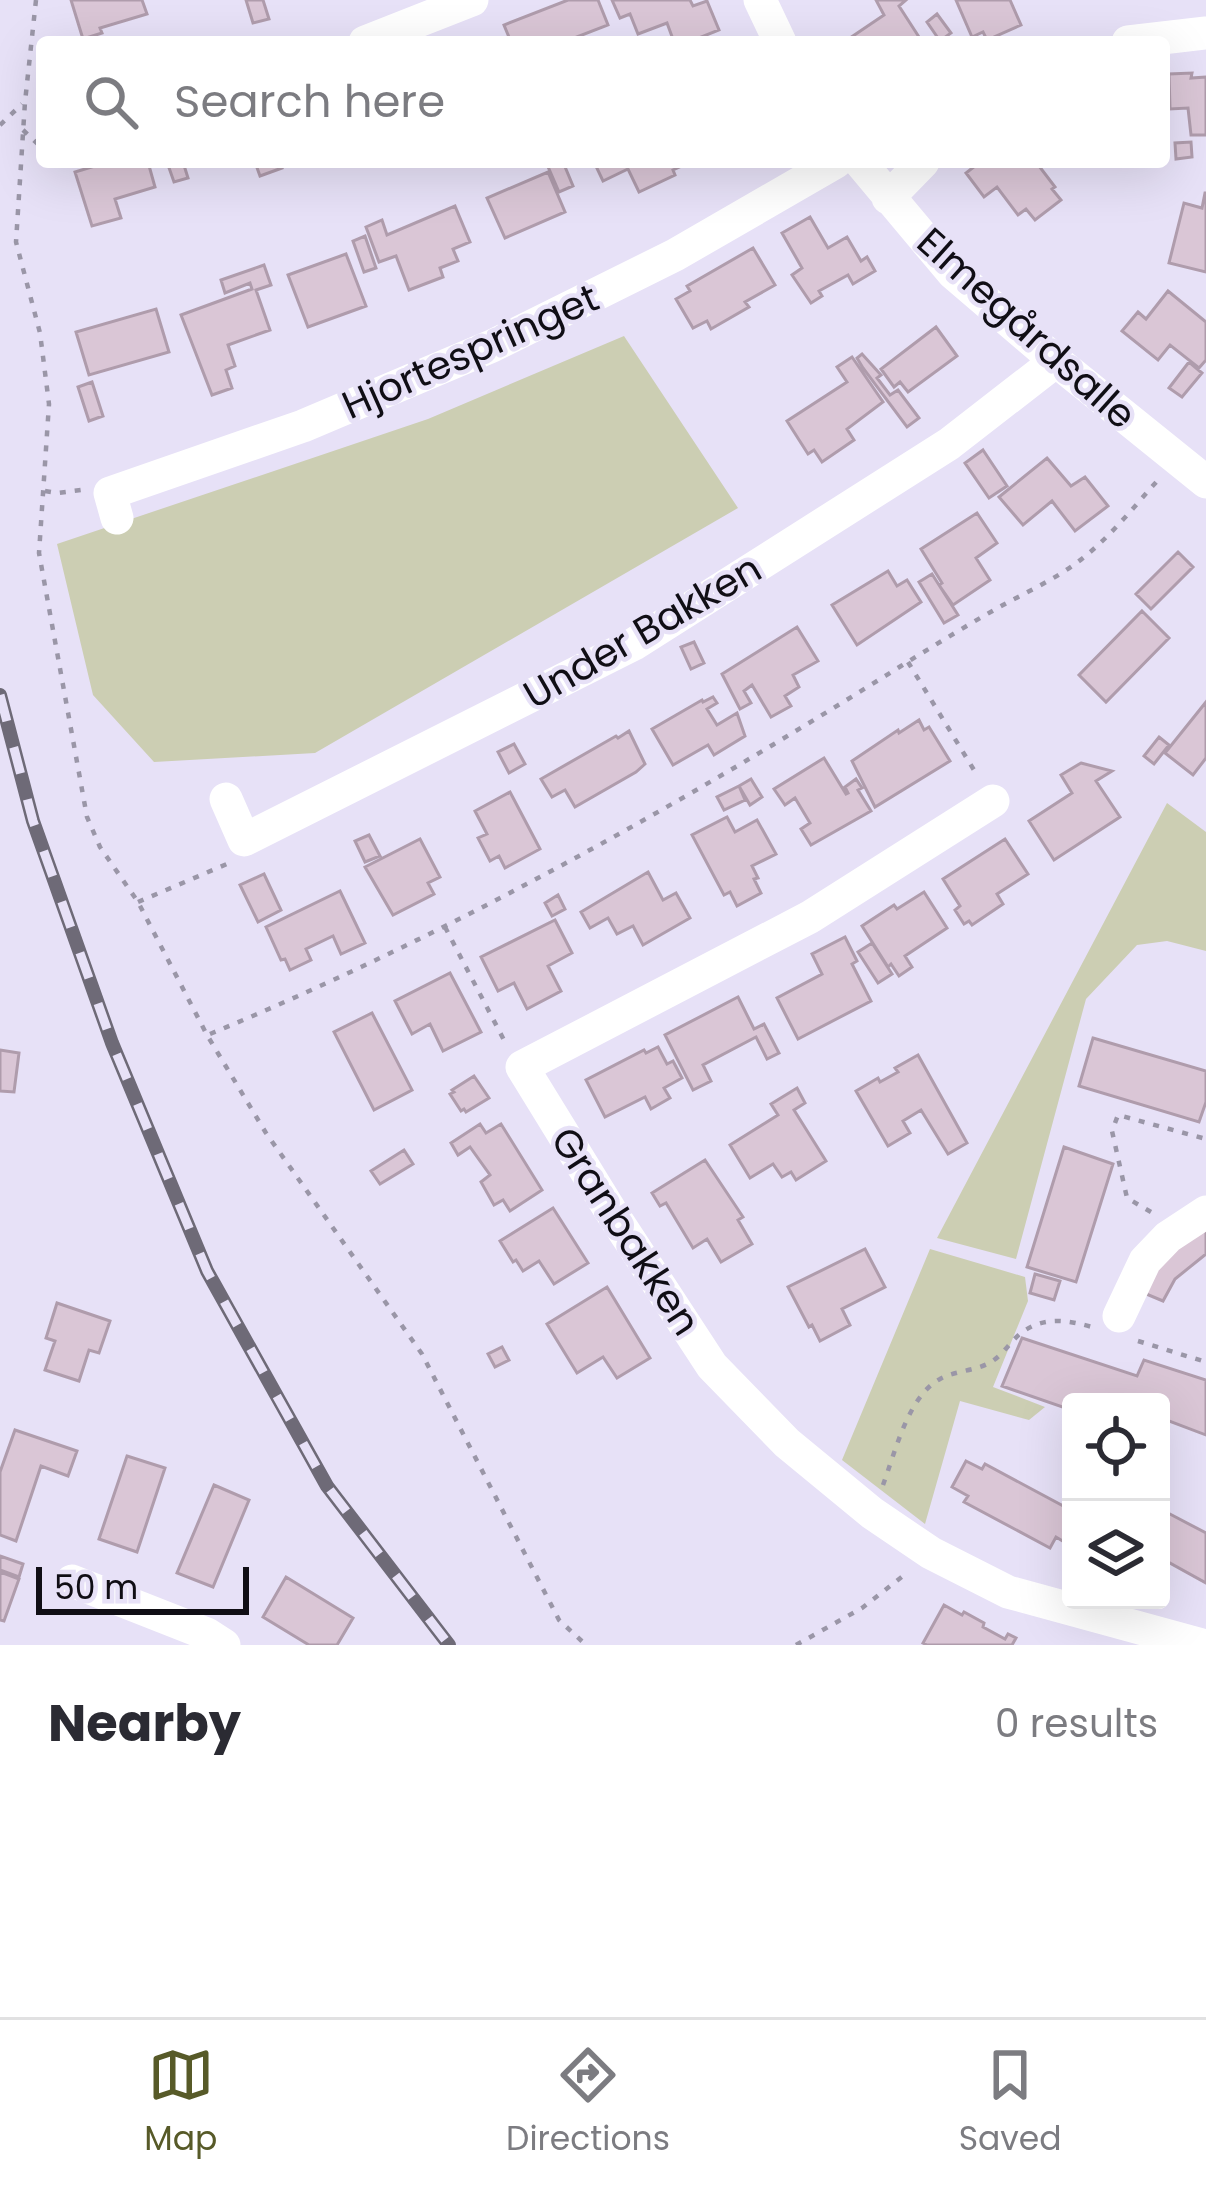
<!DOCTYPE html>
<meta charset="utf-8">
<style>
body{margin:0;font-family:Poppins,sans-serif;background:#f2f2f3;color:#2b2b33}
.controls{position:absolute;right:36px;bottom:36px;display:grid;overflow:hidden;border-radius:12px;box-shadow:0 12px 48px #0002}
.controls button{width:108px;height:108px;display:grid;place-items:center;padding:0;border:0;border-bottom:3px solid #e1e1e2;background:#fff;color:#2b2b33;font:60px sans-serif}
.scale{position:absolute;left:36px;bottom:30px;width:213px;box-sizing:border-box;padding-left:12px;border:6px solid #100e15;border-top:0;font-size:33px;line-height:42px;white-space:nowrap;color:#100e15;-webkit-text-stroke:9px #e7e1f7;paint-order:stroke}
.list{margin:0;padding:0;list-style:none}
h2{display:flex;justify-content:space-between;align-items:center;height:156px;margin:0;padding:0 48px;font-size:51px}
h2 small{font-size:39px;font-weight:400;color:#7c7c81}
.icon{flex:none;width:66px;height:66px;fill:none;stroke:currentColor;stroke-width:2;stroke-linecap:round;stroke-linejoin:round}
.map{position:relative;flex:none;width:1206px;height:1645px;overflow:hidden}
.search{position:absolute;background:#fff;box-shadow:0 12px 48px #0002;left:36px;right:36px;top:36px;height:132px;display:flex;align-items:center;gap:30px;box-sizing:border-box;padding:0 42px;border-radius:12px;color:#7c7c81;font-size:45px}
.sheet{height:372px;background:#fff}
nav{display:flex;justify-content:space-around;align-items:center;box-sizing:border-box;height:168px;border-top:3px solid #e1e1e2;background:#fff;font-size:33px;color:#7c7c81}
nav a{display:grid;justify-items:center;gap:6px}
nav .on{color:#575a28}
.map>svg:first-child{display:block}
</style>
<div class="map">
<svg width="1206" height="1645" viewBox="0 0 1206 1645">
<rect width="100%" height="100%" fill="#e7e1f7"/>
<path fill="#ccceb3" d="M624 336 738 508 315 753 154 762 93 695 57 544 428 419Z
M1167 803 1206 832V951L1167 941 1137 945 1086 999 1016 1259 937 1238Z
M930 1249 1025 1277 1028 1301 993 1387 1045 1407 1029 1420 960 1401 925 1524 842 1460Z"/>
<path fill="#dac6d6" stroke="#af9cac" stroke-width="3" d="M71 0H142L147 14 100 28 102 33 83 39Z
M246 0H263L269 19 253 23Z
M568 0H598L608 25 564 42H511L504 25Z
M612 0H690L693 6 707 1 719 30 689 42H674L667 23 638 34 630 14 620 18Z
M876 0H906L899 6 919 37 911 42H844L884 15Z
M956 0H1010L1021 25 987 40 983 32 972 37Z
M937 14 951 33 940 41 927 22Z
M1192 73 1191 78 1206 77V135H1191L1188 108 1170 109 1169 74Z
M1191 142 1192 157 1176 159 1175 143Z
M108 162H148L155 187 115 199 121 218 92 226 75 172Z
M167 162H183L188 178 174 182Z
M255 162H280L282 168 260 176Z
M546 162H563L573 186 559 192Z
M594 162H685L686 164 673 170 675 175 639 192 628 169 603 181Z
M980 162H1036L1055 187 1052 189 1061 200 1035 220 1026 209 1018 215 997 187 984 197 966 173Z
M548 172 565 212 505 238 487 198Z
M1205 193H1206V272L1169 263 1184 203 1202 208Z
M455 206 470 242 453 249 458 261 440 268 443 277 409 290 396 256 379 262 366 227 382 220 387 235Z
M810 217 828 248 847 237 861 261 867 257 875 271 853 284 848 275 819 291 822 296 811 303 792 275 802 268 782 233Z
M365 236 376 268 364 272 353 241Z
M753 248 775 285 745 302 749 307 711 329 707 321 693 328 676 299 690 291 687 286Z
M346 254 366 306 308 327 288 275Z
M264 265 271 285 256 290 270 330 228 345 235 366 226 370 232 388 212 395 181 315 252 289 250 283 225 293 221 280Z
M1168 291 1206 322V360L1199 368 1170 345 1158 360 1122 331 1138 312 1146 319Z
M156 309 169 352 89 375 76 332Z
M936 327 957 356 908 392 900 382 894 387 881 369Z
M862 354 881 375 877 378 890 395 898 390 919 418 907 427 863 368 857 358Z
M852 357 883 402 847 429 854 440 822 462 814 450 808 454 787 421 847 382 837 367Z
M1189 362 1202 373 1182 397 1169 388Z
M92 382 103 416 89 421 78 387Z
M983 450 1007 486 989 498 965 463Z
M1047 458 1071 486 1085 477 1108 506 1075 531 1052 501 1023 525 999 497Z
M977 513 997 543 976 558 990 580 953 605 939 585 942 583 921 549Z
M1178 552 1193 567 1151 609 1136 594Z
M888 571 897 586 907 580 921 602 857 645 832 605Z
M932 574 958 615 944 623 919 582Z
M1142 611 1169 638 1106 702 1079 675Z
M797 627 818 661 793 675 799 687 785 696 791 706 771 717 752 685 744 691 751 703 740 709 722 674Z
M694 642 704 663 691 669 681 647Z
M713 697 717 703 707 709 717 725 737 713 745 736 714 755 708 745 673 765 652 729 702 700 703 702Z
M1206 702V758L1193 775 1165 753Z
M919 720 924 730 929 727 950 761 875 807 852 761 898 730 899 733Z
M629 731 645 764 636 772 575 807 565 790 552 797 541 779 616 736 618 738Z
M1159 737 1169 745 1154 764 1144 756Z
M514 744 525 764 509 773 498 752Z
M824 758 846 794 848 793 845 787 856 779 862 788 858 790 871 811 811 845 801 829 810 823 795 798 785 805 774 789Z
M1081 763 1112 771 1096 781 1120 817 1054 860 1029 821 1072 793 1061 775Z
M751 779 762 797 750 805 739 786Z
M739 786 745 800 724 810 717 797Z
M510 792 540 849 505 868 499 856 490 861 478 838 487 834 475 811Z
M727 817 735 832 757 820 776 854 752 866 758 878 754 879 761 893 737 906 730 892 724 895 692 835Z
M369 835 380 856 365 862 355 841Z
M420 839 440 877 428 883 434 894 393 915 365 867Z
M1005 839 1028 874 997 894 1003 904 972 925 969 921 964 924 955 910 960 906 943 879Z
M648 872 663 900 676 893 690 918 643 945 633 926 617 934 608 918 590 928 581 912Z
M264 874 281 910 258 922 240 885Z
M340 891 365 943 341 954 333 936 306 949 311 960 290 970 285 959 281 960 266 927Z
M924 892 947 928 905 956 912 967 899 976 891 964 888 967 862 926 894 905 897 909Z
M558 895 565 909 552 916 545 903Z
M555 920 572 953 548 966 561 991 527 1009 514 983 498 991 481 957Z
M845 937 857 961 852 964 871 1001 798 1039 777 998 822 974 812 954Z
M872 943 892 974 878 983 858 952Z
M450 973 481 1032 443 1051 430 1024 412 1034 395 1001Z
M738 997 754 1029 764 1024 779 1053 767 1059 756 1037 703 1065 711 1081 693 1090 665 1035Z
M372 1013 412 1090 374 1110 334 1032Z
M1093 1038 1206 1071V1102L1199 1122 1079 1086Z
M658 1047 667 1064 673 1061 682 1078 664 1088 670 1098 651 1109 645 1097 605 1117 586 1080 644 1050 646 1053Z
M0 1050 19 1053 14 1092 0 1091Z
M918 1055 967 1143 948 1154 921 1110 903 1121 910 1133 888 1146 856 1091 878 1078 880 1082 898 1072 895 1068Z
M474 1076 489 1098 466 1112 464 1109 461 1111 450 1094 454 1092 452 1090Z
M797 1088 805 1103 794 1110 826 1161 796 1180 791 1172 782 1177 773 1164 750 1178 730 1145 778 1115 771 1104Z
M480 1124 486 1133 501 1124 542 1190 510 1211 503 1200 494 1205 481 1182 490 1175 470 1147 458 1155 451 1143Z
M1064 1147 1113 1164 1076 1282 1027 1267Z
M404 1150 413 1164 380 1184 371 1171Z
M705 1160 743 1217 738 1220 752 1244 721 1262 707 1239 693 1248 666 1203 660 1206 652 1193Z
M553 1208 588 1263 554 1284 539 1261 523 1271 516 1260 513 1262 500 1241Z
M1206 1225V1254L1175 1279 1163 1301 1139 1291 1149 1270Z
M865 1249 885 1287 842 1309 850 1325 820 1341 812 1325 809 1327 788 1287Z
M1035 1274 1060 1281 1054 1300 1030 1293Z
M607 1287 650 1358 617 1378 603 1357 577 1373 547 1324Z
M57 1303 110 1321 99 1353 89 1350 79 1381 45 1370 55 1341 46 1338Z
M1022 1338 1137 1376 1144 1360 1206 1380V1435L1161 1418V1402H1071V1410L1002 1386Z
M502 1347 509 1360 495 1367 488 1354Z
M15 1430 77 1451 68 1476 41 1466 16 1541 0 1535V1472Z
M127 1456 165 1468 137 1552 99 1539Z
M966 1461 982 1469 985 1464 1069 1509 1071 1506V1546L1056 1537 1050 1548 964 1502 968 1496 952 1487Z
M214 1485 249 1500 213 1587 177 1573Z
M1168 1513 1206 1533V1583L1161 1558V1526Z
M0 1556 23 1564 19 1577 0 1570Z
M0 1572 19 1579 4 1621 0 1620Z
M286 1577 353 1618 337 1645H309L263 1617Z
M944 1605 962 1615 964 1612 984 1623 983 1627 1005 1639 1008 1634 1016 1638 1012 1645H927L923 1643Z"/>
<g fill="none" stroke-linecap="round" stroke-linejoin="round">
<path stroke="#9a96a7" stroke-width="4.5" stroke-dasharray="6 9" stroke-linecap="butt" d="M36 0 25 102 16 242 40 333 49 404 39 553 87 817 100 847 138 902 207 1035 266 1133 422 1354 559 1620 586 1645
M0 125 22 104
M23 130 42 148
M45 491 58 493 81 490
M908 662 977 775
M138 902 227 864
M445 927 505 1042
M210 1034C451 934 680 805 901 666 935 645 969 624 1003 605 1027 592 1053 580 1075 564 1107 541 1132 509 1158 480
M1151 1212 1127 1198 1112 1131 1118 1115 1206 1139
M1138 1341 1206 1362
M883 1485C895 1453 908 1396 940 1379 956 1370 979 1371 994 1360 1004 1353 1011 1341 1021 1333 1044 1316 1067 1320 1092 1327
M796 1645 862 1608 908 1572"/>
<path stroke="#fff" stroke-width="33" d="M760 0 780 42
M365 42 472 0
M1128 42 1206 33
M860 162 953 273 1056 361 1206 482
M888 198 923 162
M117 518 110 493 303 426 492 346 675 255 836 162
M226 799 244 840 634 644 949 444 1056 361
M993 801 810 917 522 1067 610 1210 712 1366 787 1443 872 1513 931 1553 1008 1592 1202 1645
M1119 1316 1145 1261 1168 1237 1206 1212
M72 1581 207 1634 224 1645"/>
<defs>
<path id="rail" d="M0 695 33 821 112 1043 207 1271 327 1486 449 1645"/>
</defs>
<use href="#rail" stroke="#6e6a77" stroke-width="14"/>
<use href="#rail" stroke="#e7e1f7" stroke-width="9" stroke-dasharray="27" stroke-linecap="butt"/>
</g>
<g text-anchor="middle" stroke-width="9" stroke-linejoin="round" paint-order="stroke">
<g font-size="39" fill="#100e15" stroke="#e7e1f7">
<text transform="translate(1027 328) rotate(42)" y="14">Elmegårdsalle</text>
<text transform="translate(470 351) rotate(-24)" y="14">Hjortespringet</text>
<text transform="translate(642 631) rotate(-30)" y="14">Under Bakken</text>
<text transform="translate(626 1231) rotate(57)" y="14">Granbakken</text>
</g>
</g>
</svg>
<div class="controls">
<button><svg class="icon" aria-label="locate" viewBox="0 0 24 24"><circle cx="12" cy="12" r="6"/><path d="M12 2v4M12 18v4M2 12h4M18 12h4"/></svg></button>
<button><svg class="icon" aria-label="layers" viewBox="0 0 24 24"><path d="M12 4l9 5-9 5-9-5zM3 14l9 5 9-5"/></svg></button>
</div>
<div class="scale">50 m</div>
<div class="search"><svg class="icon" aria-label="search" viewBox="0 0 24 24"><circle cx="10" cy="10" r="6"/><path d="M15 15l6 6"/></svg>Search here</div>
</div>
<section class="sheet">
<h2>Nearby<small>0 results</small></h2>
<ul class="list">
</ul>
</section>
<nav>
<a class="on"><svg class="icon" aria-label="map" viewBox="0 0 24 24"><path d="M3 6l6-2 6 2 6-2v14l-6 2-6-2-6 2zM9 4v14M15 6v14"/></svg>Map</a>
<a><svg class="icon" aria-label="directions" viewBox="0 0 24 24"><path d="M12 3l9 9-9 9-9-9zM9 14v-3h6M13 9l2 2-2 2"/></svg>Directions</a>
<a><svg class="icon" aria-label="saved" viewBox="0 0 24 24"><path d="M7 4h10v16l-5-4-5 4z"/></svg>Saved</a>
</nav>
